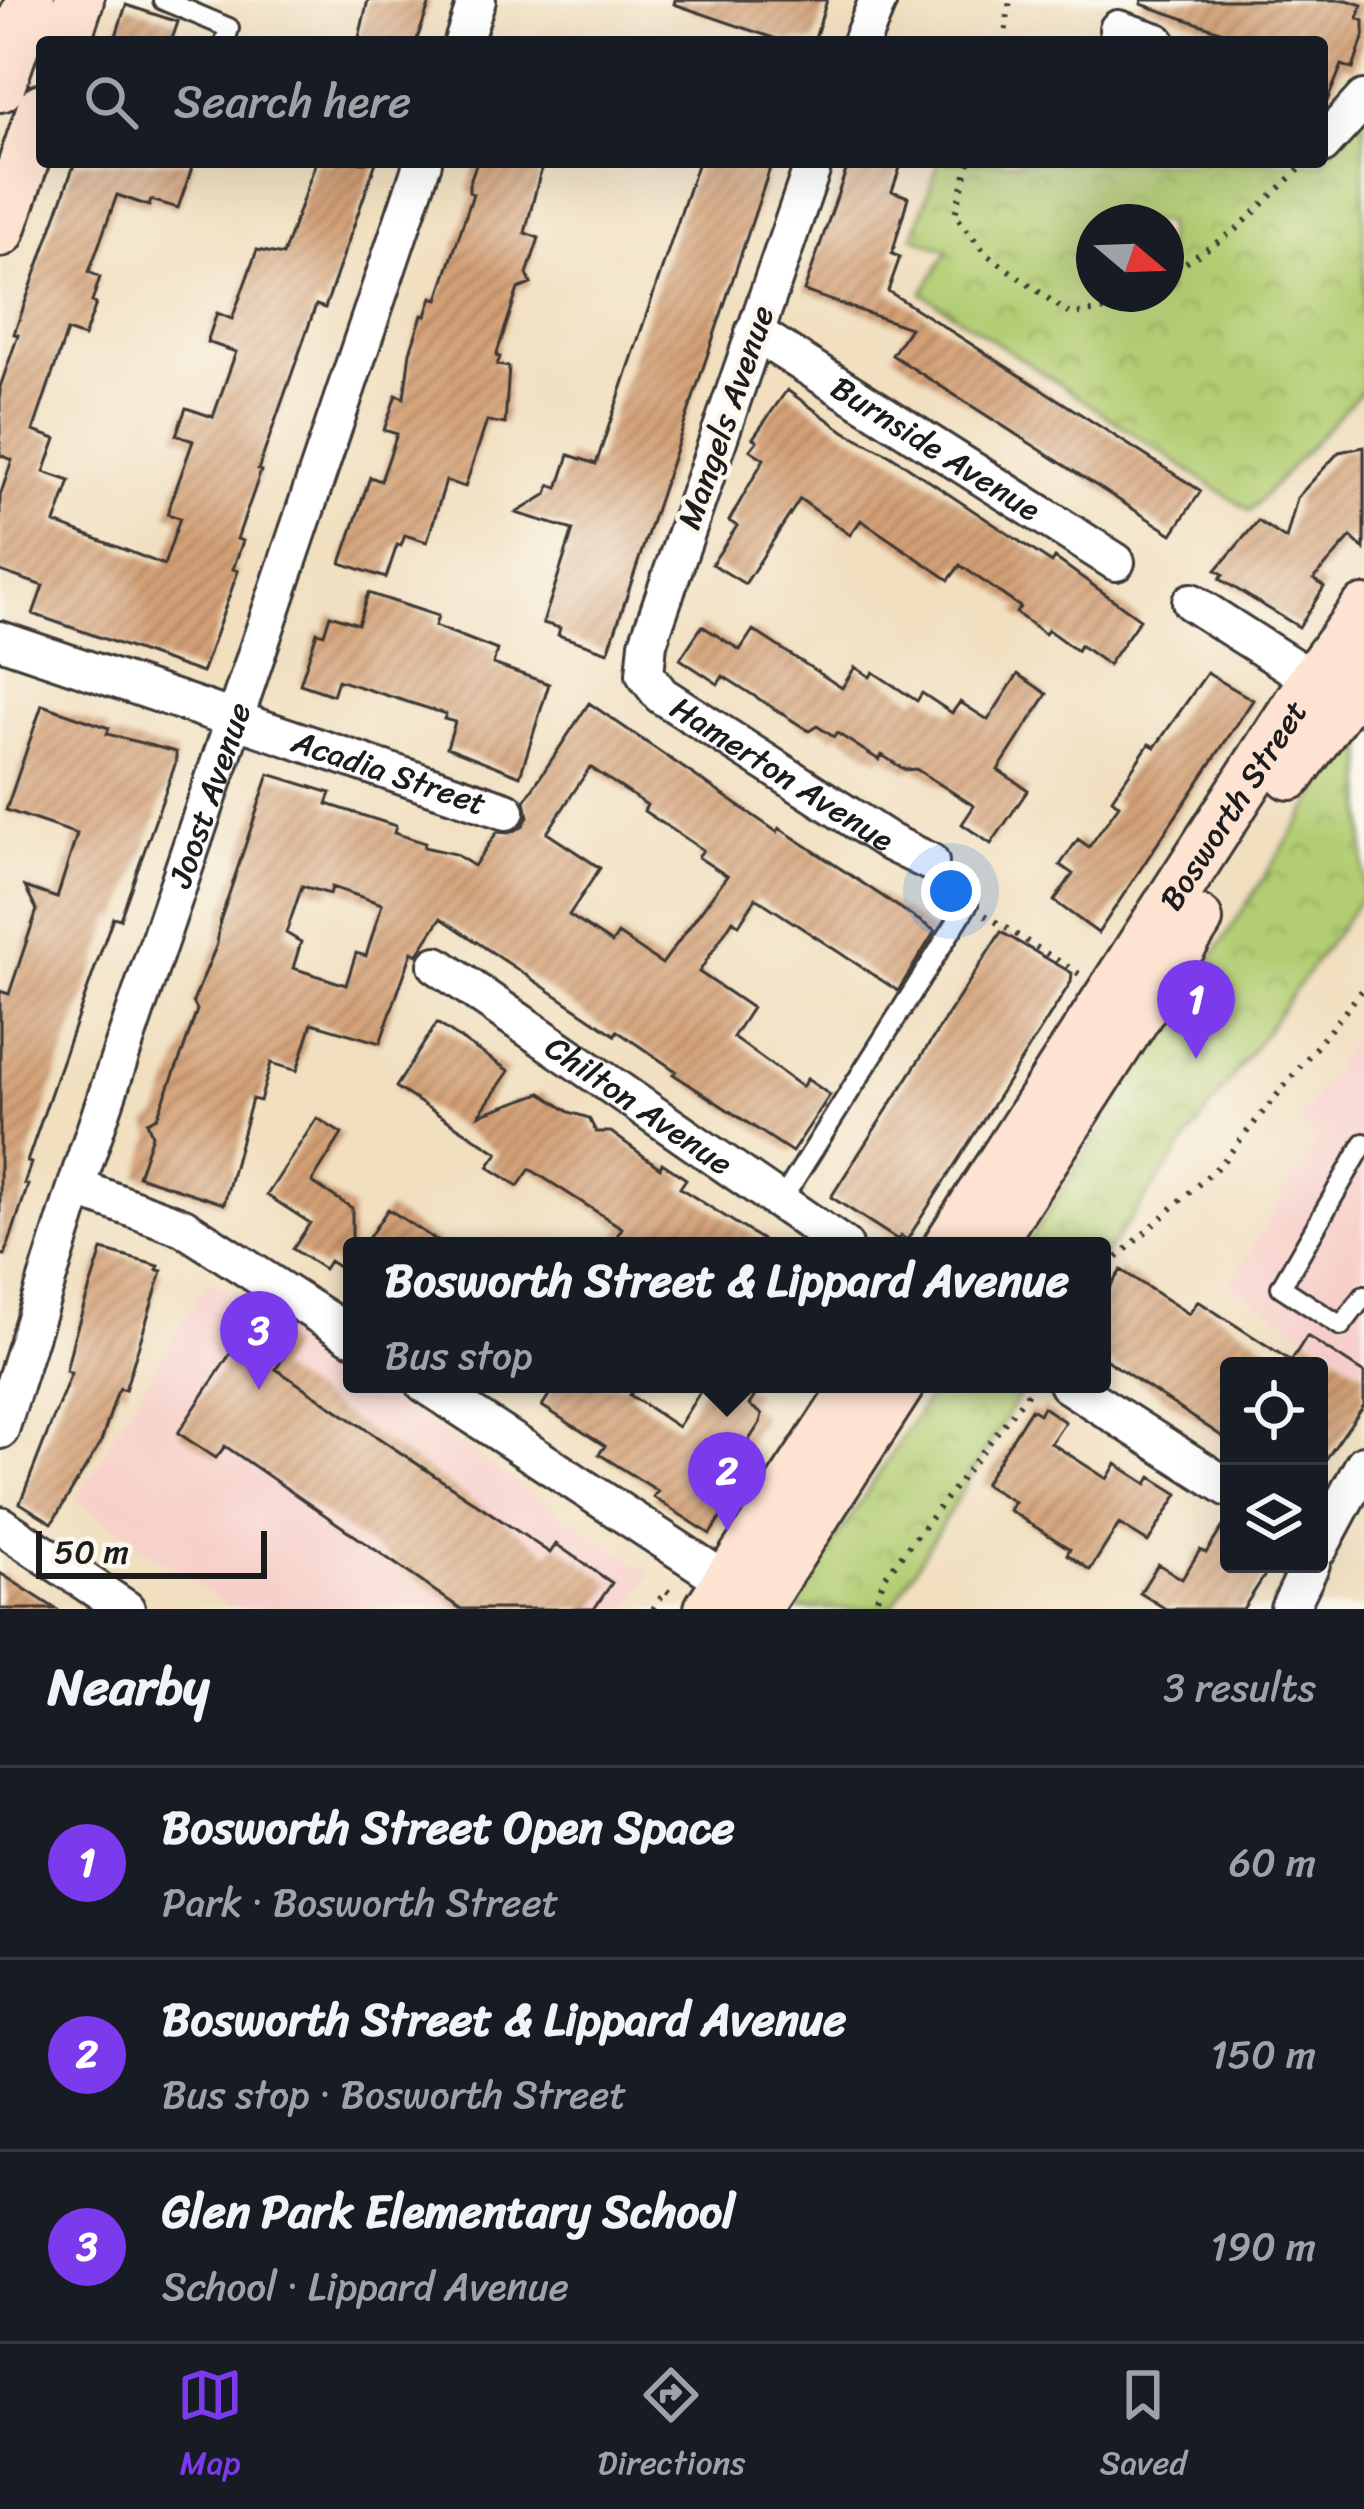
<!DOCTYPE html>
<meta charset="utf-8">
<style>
body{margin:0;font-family:Sriracha,sans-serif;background:#20242c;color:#f1f3f6}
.controls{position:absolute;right:36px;bottom:36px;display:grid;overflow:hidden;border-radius:12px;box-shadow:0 12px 48px #0002}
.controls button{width:108px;height:108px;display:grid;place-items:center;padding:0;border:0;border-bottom:3px solid #363941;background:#171b24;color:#f1f3f6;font:60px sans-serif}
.compass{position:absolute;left:1076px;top:204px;width:108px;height:108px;border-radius:50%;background:#171b24;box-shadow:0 12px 48px #0002;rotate:109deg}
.scale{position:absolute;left:36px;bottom:30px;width:231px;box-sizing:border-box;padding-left:12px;border:6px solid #1c1c1c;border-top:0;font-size:33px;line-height:42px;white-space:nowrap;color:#1c1c1c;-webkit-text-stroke:9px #fbf7ec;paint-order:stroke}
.you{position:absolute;left:951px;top:891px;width:42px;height:42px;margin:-30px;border:9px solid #fff;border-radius:50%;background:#1a73e8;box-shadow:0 0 0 18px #1a73e833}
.badge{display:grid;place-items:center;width:78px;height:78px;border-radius:50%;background:#7c3aed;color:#fff;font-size:39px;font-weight:700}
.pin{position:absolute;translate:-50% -99px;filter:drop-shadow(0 3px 6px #0008)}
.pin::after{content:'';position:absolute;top:63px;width:42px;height:36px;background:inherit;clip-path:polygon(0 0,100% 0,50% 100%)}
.popup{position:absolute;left:343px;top:1237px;width:768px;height:156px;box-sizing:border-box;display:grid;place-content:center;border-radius:12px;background:#171b24;filter:drop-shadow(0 3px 9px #0005);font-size:39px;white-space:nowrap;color:#9ea1a6}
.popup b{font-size:45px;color:#f1f3f6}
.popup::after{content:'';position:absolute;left:50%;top:100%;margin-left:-24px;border:24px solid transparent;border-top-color:#171b24}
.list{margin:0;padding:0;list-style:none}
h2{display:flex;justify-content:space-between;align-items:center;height:156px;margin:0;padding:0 48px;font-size:51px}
h2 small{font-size:39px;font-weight:400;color:#9ea1a6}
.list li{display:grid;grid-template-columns:78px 1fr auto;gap:36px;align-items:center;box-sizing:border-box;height:192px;padding:0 48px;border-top:3px solid #363941}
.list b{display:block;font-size:45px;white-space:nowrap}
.list p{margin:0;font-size:39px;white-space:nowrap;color:#9ea1a6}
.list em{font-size:39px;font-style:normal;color:#9ea1a6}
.icon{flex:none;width:66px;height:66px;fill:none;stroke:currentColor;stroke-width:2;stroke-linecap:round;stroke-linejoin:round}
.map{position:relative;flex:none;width:1364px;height:1609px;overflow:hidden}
.search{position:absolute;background:#171b24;box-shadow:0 12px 48px #0002;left:36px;right:36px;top:36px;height:132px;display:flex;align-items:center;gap:30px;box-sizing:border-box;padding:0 42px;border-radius:12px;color:#9ea1a6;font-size:45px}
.sheet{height:732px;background:#171b24}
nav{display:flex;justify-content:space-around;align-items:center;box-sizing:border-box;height:168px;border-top:3px solid #363941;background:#171b24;font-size:33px;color:#9ea1a6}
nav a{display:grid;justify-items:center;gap:6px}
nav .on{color:#7c3aed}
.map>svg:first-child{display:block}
</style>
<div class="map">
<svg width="1364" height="1609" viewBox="0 0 1364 1609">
<defs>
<pattern id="park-crowns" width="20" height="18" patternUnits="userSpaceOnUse" patternTransform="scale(3)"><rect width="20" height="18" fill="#b3cd73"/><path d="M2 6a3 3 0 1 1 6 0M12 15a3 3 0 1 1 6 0" fill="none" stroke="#99af63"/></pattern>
<pattern id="building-hatch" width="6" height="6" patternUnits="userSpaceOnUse" patternTransform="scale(3)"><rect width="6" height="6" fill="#d4a177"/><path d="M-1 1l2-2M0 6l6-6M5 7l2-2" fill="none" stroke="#ab8261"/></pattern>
</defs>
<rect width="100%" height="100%" fill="#fbf7ec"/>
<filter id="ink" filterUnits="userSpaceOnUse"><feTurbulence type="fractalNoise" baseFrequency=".00833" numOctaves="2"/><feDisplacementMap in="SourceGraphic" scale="24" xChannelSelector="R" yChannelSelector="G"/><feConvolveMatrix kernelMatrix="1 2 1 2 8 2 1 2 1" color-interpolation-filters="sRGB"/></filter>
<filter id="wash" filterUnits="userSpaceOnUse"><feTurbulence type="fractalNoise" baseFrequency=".004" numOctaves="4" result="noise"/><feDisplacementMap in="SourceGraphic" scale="48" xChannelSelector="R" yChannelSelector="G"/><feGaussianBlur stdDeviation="2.7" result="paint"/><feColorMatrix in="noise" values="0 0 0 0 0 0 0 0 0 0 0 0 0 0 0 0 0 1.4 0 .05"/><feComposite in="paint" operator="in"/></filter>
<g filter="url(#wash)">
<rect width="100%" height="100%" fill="#f1dfc0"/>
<path fill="#f7d0cb" d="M1364 1022V1371L1229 1284 1318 1138 1297 1122Z
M208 1279 352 1374V1384H367L652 1573 629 1609H232L75 1500Z"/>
<path fill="url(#park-crowns)" stroke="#687448" stroke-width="3" fill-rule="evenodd" d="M1364 108V388L1250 511 922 293 948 251 913 237 939 162H1322ZM1094 222H1166V294H1094Z
M1364 722V894L1102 1259V1246H1026Z
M937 1384H1026L891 1609H791Z"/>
<g id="blocks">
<path fill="url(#building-hatch)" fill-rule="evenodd" d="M368 0H431L416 42H358Z
M675 0H827L814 42H785L674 4Z
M1142 0H1347L1362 5 1358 18 1364 21V35L1353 69 1342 65 1323 111 1322 42H1252L1141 4Z
M126 5 178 22 171 42H114Z
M75 162H194L178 208 151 200 149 206 117 195 89 272 100 277 92 302 96 304 84 337 67 331 33 431 56 439 44 472 70 481 55 523 164 565 180 518 167 514 193 441 176 435 186 408 213 417 236 352 207 342 217 313 232 319 257 250 283 255 316 162H376L325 308 316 305 258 470 261 471 237 539 243 541 233 569 238 571 202 673 33 614 43 586 0 571V496L12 460 0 455V387L18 335 14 334Z
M477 162H543L525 233 539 238 527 274 531 284 518 289 496 356 500 357 497 365 509 367 505 424 487 421 465 487 446 481 427 542 405 535 401 546 397 545 386 578 341 563 370 477 381 481 397 434 384 430 396 395 404 398 410 352 422 315 426 316 432 297 438 299 473 194 469 192V184Z
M698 162H772L608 652 558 635 560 628 543 623 573 530 516 513 547 494 550 485 558 488 569 455 596 464Z
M849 162H902L892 191 908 197 892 254 900 257 888 291 1201 491 1172 534 892 355 910 328 804 291Z
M787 390 845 432 890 455 1052 563 1055 558 1140 619 1108 665 1080 645 1077 651 1048 630 1045 634 1016 613 1020 607 960 565 949 580 861 520 850 535 800 499 745 584 712 564 737 526 729 521 764 459 750 450 757 441 753 438Z
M1364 447V549L1351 537 1314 579 1324 587 1299 627 1220 579 1223 574 1216 570 1258 521 1286 539 1297 498 1303 491 1339 452Z
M368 593 438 616 435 626 497 650 493 664 549 684 520 776 447 747 455 722 444 719 446 714 338 680 333 695 300 684 317 632 324 634 330 615 358 624Z
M702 626 740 650 753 630 842 688 855 667 870 677 873 672 917 701 922 693 952 713 960 702 988 720 1018 674 1047 694 998 770 1028 790 991 844 962 824 974 806 916 769 905 770 882 755 879 760 837 733 834 737 817 726 809 731 723 676 718 684 680 659Z
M1207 673 1253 700 1098 933 1054 901 1073 874 1060 865 1078 839 1089 847 1119 805 1112 799 1149 744 1155 747Z
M589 703 777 832 779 828 935 931 898 991 756 898 739 925 733 920 699 972 752 1008 733 1037 802 1087 807 1079 830 1095 792 1152 673 1074 676 1071 617 1031 615 1035 441 918 417 955 412 952 380 1043 312 1023 297 1071 271 1063 260 1101 252 1099 224 1204 138 1176 152 1135 147 1122 157 1117 183 1051 197 1010 193 1002 217 944 220 921 269 774 331 793 327 804 396 826 394 833 425 843 424 847 455 854 474 866 497 832 509 833 522 827 528 817 525 800ZM590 767 647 805 644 811 703 850 698 857 727 876 662 964 618 934 612 943 569 915 600 868 547 833ZM302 886 330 894 332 887 382 904 366 956 356 953 346 985 293 968 301 942 286 933Z
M42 705 109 728 107 734 176 752V762L120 919 113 917 56 1078 27 1162 31 1163 24 1184 28 1185 5 1255 0 1254V991L9 994 37 910 25 887 57 898 77 834 6 810Z
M1001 932 1072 973 1071 982 907 1240 901 1236 898 1240 831 1197Z
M437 1023 509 1071 479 1115 541 1093 569 1112 589 1118 596 1132H611L660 1168 662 1163 686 1179 680 1188 772 1246H611L622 1228 530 1169 518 1186 488 1167 498 1153 396 1087Z
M317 1118 342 1134 312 1182 352 1208V1276L329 1261 324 1269 293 1249 310 1223 267 1195Z
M388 1209 445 1246H363Z
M102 1250 159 1266 157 1270 162 1271 125 1390 120 1388 117 1393 101 1442 52 1523 20 1503 71 1373 66 1371 74 1337Z
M1121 1270 1189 1314 1198 1301 1291 1361 1307 1336 1364 1373V1405L1319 1469V1366H1229V1441L1102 1357V1299Z
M251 1322 290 1347 276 1369 550 1553 556 1544 612 1583 594 1609H461L225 1446 216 1458 178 1433Z
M556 1384H637L630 1395 678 1427 705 1384H740L756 1394 749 1405 762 1414 760 1423 734 1463 743 1469 723 1499 730 1503 710 1534 653 1497 658 1491 599 1454 605 1446 542 1406Z
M1043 1407 1065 1422 1051 1443 1107 1479 1116 1464 1147 1484 1151 1477 1178 1494 1148 1542 1119 1524 1090 1570 1067 1554 1070 1549 1009 1510 1014 1502 984 1484 1031 1409 1039 1414Z
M1229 1517V1564H1272L1243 1609H1166L1140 1593 1158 1564 1182 1579 1200 1550 1206 1553Z
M0 1573 56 1609H0Z"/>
</g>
</g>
<g filter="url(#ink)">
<use href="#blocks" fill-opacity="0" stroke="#3c3935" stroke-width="3"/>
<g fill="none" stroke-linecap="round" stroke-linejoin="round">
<defs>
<path id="lane" d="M163 0 229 28 225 42
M1364 1143 1281 1287 1341 1326 1364 1296
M779 1204 968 904"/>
<g id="street">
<path d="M1118 29 1157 42"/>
<path d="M463 42 477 0"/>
<path d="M861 42 878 0"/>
<path d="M1322 145 1364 99"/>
<path id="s1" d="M814 162 648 643 645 674 661 695 891 843 930 862"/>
<path id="s2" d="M754 332 1116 562"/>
<path d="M1191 602 1313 680"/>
<path id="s3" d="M0 640 506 811"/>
<path id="s4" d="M437 965 844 1246"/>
<path d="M77 1188 183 1227 352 1336"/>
<path d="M425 1384 746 1594"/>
<path d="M1067 1384 1229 1488"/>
<path id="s5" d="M0 1430 82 1169 423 162"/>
<path d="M0 1525 126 1609"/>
<path d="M1319 1548 1364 1464"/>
<path d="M1289 1609 1311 1564"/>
</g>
<g id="secondary">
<path d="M65 42 79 0"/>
<path d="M0 87 30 0"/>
<path d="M0 232 42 108"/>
<path d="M1290 775 1364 672"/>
<path id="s6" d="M948 1246 1313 680 1364 610"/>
<path d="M988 1246 1198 920"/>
<path d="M709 1609 858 1384"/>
<path d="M755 1609 900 1384"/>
</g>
</defs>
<use href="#lane" stroke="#3c3935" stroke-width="24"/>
<use href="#street" stroke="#3c3935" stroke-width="42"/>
<use href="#secondary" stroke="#3c3935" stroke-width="54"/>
<path stroke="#3c3935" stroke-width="6" stroke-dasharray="3 9" stroke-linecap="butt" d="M1004 42 1010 0
M969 162 955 214 985 253 1071 315 1113 309 1137 294
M1166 276 1237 229 1303 166
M985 915 1081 975
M1102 1276 1109 1265 1221 1164 1364 988
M653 1609 666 1590 674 1596
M873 1609 884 1578 1035 1384"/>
<use href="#lane" stroke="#fff" stroke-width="18"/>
<use href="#street" stroke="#fff" stroke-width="36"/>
<use href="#secondary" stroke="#fee3d2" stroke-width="48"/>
</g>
</g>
<g text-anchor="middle" stroke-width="9" stroke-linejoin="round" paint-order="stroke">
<g font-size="33" fill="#1c1c1c" stroke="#fbf7ec">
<text transform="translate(725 417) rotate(-71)" y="12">Mangels Avenue</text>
<text dy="12" stroke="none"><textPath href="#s2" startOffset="216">Burnside Avenue</textPath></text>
<text dy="12" stroke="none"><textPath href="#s3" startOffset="411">Acadia Street</textPath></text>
<text dy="12" stroke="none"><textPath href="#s1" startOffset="711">Hamerton Avenue</textPath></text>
<text dy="12" stroke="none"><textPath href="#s5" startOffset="669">Joost Avenue</textPath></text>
<text dy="12" stroke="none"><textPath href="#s6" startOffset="525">Bosworth Street</textPath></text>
<text dy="12" stroke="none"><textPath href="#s4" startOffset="246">Chilton Avenue</textPath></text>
</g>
</g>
</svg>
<div class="controls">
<button><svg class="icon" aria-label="locate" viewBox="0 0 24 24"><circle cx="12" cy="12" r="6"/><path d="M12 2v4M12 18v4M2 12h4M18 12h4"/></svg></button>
<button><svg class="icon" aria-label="layers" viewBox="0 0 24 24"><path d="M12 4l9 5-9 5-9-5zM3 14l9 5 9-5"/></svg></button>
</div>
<svg class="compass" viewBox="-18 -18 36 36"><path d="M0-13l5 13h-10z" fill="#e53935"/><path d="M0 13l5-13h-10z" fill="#9ea1a6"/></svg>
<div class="scale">50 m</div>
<div class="you"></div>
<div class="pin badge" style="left:1196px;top:1059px">1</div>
<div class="pin badge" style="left:727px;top:1531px">2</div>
<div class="popup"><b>Bosworth Street &amp; Lippard Avenue</b>Bus stop</div>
<div class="pin badge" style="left:259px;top:1390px">3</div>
<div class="search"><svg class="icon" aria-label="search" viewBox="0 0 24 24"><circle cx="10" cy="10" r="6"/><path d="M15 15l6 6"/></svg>Search here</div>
</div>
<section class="sheet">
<h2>Nearby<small>3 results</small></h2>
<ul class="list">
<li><span class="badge">1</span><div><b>Bosworth Street Open Space</b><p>Park · Bosworth Street</p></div><em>60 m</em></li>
<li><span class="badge">2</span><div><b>Bosworth Street &amp; Lippard Avenue</b><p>Bus stop · Bosworth Street</p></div><em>150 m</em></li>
<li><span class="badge">3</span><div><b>Glen Park Elementary School</b><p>School · Lippard Avenue</p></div><em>190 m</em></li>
</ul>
</section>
<nav>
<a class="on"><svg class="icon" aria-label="map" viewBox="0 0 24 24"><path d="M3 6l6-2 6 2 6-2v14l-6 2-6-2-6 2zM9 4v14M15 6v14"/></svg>Map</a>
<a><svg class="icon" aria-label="directions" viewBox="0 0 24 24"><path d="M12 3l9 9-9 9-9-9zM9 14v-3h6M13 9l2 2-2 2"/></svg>Directions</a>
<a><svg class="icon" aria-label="saved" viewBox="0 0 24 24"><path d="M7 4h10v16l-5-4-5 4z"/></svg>Saved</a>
</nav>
